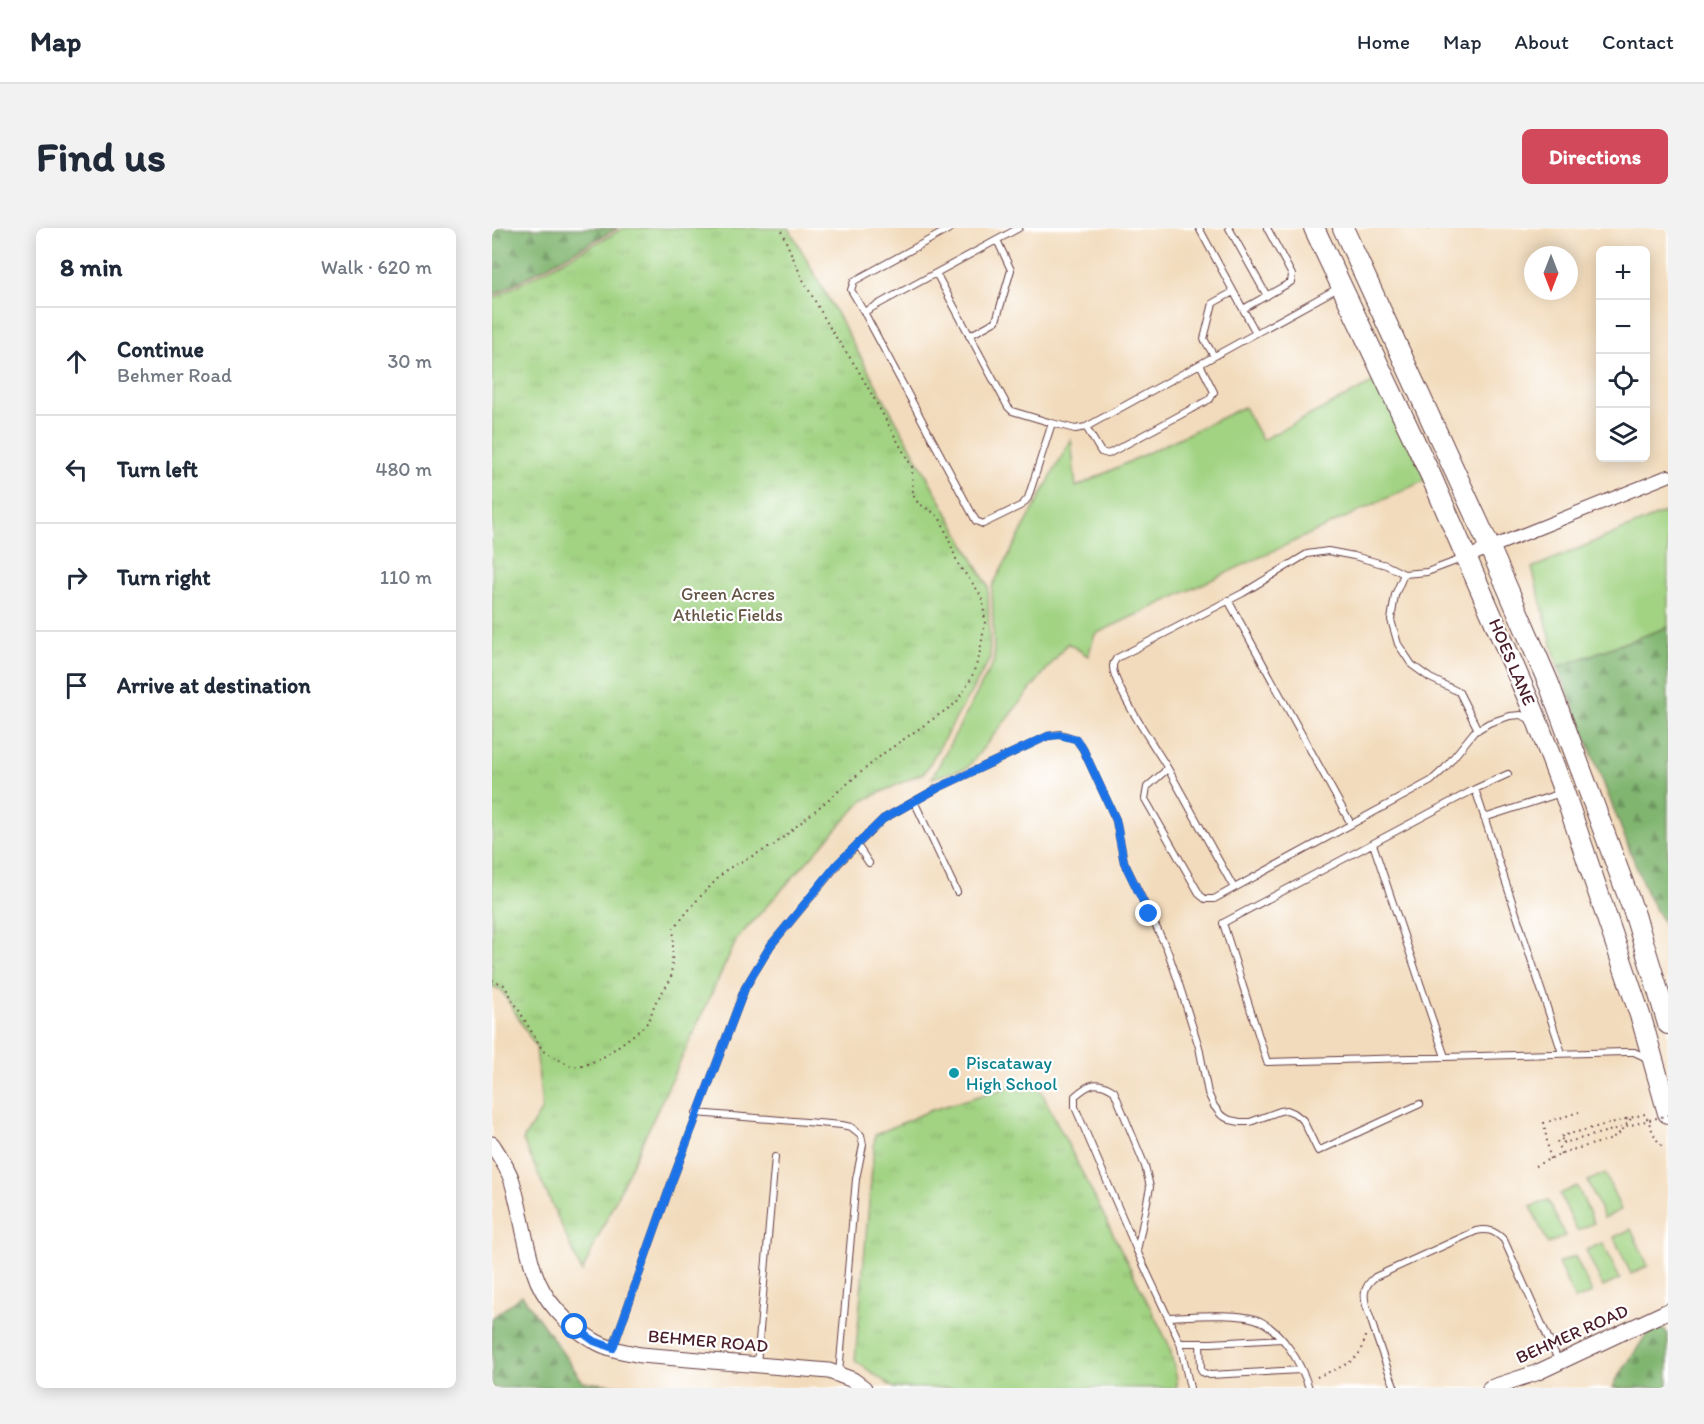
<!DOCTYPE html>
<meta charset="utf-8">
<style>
body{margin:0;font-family:Itim,sans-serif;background:#f2f2f3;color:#1f2937}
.controls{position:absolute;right:18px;top:18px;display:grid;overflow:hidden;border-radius:9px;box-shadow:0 3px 15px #0003}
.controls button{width:54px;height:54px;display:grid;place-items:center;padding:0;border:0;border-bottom:2px solid #e0e1e3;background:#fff;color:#1f2937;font:30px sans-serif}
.compass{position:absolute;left:1032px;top:18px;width:54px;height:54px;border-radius:50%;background:#fff;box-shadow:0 3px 15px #0003;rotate:180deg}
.stop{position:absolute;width:18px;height:18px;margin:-14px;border:4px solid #1a73e8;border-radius:50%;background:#fff}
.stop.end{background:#1a73e8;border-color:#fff;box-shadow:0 2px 6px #0008}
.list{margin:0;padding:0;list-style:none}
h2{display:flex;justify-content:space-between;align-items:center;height:78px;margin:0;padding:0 24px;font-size:26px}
h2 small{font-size:20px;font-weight:400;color:#747a83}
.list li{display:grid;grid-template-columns:39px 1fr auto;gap:18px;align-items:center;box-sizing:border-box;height:108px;padding:0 24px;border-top:2px solid #e0e1e3}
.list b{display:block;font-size:22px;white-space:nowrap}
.list p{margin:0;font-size:20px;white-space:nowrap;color:#747a83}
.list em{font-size:20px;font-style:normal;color:#747a83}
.icon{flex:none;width:33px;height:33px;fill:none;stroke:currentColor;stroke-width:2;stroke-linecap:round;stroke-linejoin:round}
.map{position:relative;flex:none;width:1176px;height:1160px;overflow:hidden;border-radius:9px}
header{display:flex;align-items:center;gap:36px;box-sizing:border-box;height:84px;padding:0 30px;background:#fff;border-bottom:2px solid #e0e1e3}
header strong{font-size:28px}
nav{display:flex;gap:33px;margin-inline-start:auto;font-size:21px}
.intro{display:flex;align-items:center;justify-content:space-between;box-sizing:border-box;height:144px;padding:0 36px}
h1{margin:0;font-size:42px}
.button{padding:15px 27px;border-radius:9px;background:#d1495b;color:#fff;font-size:21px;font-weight:700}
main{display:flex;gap:36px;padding:0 36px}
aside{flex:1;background:#fff;border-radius:9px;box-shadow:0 3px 15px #0003}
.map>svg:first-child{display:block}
</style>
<header>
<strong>Map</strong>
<nav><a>Home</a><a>Map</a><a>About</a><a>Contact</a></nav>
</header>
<div class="intro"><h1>Find us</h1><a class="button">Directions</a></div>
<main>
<aside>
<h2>8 min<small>Walk · 620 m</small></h2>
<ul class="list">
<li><svg class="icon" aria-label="ahead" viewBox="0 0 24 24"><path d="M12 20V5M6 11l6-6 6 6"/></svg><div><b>Continue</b><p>Behmer Road</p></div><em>30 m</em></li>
<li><svg class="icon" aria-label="left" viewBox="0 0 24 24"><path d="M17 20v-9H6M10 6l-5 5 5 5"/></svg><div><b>Turn left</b></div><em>480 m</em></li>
<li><svg class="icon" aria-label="right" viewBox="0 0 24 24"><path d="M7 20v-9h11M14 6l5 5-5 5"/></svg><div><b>Turn right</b></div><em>110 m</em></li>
<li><svg class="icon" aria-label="arrive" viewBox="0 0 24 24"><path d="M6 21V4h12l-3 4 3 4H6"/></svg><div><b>Arrive at destination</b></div></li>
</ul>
</aside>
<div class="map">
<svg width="1176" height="1160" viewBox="0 0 1176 1160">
<defs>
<pattern id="forest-firs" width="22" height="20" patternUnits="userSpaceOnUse" patternTransform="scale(1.5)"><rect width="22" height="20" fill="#80b570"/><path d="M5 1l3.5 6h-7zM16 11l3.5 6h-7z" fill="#6b935c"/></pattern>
<pattern id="park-tufts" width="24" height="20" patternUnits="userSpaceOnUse" patternTransform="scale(1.5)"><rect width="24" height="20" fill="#a1d382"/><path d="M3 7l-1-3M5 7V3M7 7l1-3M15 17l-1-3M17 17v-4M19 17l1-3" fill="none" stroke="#8cb570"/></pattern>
</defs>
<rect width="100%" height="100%" fill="#fff"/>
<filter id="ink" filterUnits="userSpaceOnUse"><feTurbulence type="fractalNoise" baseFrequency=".0167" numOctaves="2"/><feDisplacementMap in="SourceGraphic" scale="12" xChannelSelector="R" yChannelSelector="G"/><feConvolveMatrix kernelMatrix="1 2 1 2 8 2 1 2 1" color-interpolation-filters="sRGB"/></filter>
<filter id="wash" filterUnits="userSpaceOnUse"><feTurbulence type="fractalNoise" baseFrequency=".008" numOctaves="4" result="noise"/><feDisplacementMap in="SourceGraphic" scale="24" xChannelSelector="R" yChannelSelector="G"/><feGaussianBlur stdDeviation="1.35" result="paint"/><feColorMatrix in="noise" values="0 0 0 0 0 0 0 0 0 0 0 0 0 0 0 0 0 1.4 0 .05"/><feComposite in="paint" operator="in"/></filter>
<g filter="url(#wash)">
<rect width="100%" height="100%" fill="#f2dbbc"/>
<path fill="#a1d382" stroke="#767956" stroke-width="1.5" d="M888 151 934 252 603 406 596 428 576 415 475 540 440 550 502 433 500 359 579 211 584 259 752 179 770 212Z
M1176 283V399L1066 439 1040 340Z
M1113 945 1129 982 1112 990 1096 953Z
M1085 958 1102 995 1085 1003 1068 966Z
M1056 972 1073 1008 1056 1016 1039 979Z
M1139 1001 1156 1038 1139 1046 1122 1009Z
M1111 1015 1128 1051 1111 1059 1094 1022Z
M1083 1028 1100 1065 1083 1072 1066 1035Z"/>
<path fill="url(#forest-firs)" stroke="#656a4e" stroke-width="1.5" d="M0 0H126L0 68Z
M1176 399V703L1155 666 1066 439Z
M30 1067 91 1154 154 1160H0V1090Z
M1169 1098 1176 1106V1160H1121L1125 1151 1154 1107Z"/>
<path fill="url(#park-tufts)" stroke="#767956" stroke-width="1.5" d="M132 0H297L496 358 498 431 433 544 370 573 245 711 90 1044 31 912 50 881 44 819 10 763 0 758V71Z
M543 851 677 1117 685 1151V1160H402L363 1133 383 907 437 883Z"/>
</g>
<g filter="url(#ink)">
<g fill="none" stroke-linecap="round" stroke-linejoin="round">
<defs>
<path id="service" d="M459 0 362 53 359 62 372 84 527 0
M707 0 764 105
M737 0 775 68
M751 81 799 54 800 47 775 0
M372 84 484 293 491 296 530 277 536 270 560 195 520 183 516 179 444 45
M477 108 504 93 519 42 505 12
M722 128 712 111 721 75 741 64
M560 195 583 201 594 199 846 60
M594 199 609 224 616 226 718 171 722 164 708 136
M972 330 935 344 912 346 894 337 862 328 836 323 815 326 751 365 625 430C623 433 621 434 621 438 620 456 664 521 675 539L672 544 655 559 653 571 708 667 713 671H722L939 553 953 540 982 504 997 495 1018 488 1029 487 1041 493
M912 346 903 367 899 392 906 416 920 437 938 450 967 464 986 502
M736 372 859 596
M675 539 742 660
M983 561 1016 546
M422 573 465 664
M992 590 1069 565
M881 616 953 829
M365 617 377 635
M1070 825 983 561 731 695 775 834 1133 824H1142L1155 830
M204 885 350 897 359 899 369 907 371 917 364 951 347 1145
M645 1023 658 959 653 938 622 863C605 852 598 855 583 868V879L645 1023 688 1115 698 1160
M676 1089C699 1088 748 1084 768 1093 792 1105 809 1136 817 1160
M688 1115H719L790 1111
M708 1115 709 1141 710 1144 718 1147 809 1142
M121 1120 179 956 253 760 279 717 347 635 391 591 446 560 556 508 568 506 584 511 591 521 624 592 632 634 675 721 686 753 707 819 716 865 722 878 729 887 738 892 748 894H758L788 883 795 882 802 885 811 892 826 923 928 876
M265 1136 283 929
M903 1160C894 1137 886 1115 879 1092 876 1083 871 1073 873 1064 874 1057 878 1053 883 1049L984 1003C996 1000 1003 1003 1012 1012L1067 1134"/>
<path id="minor" d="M975 329 1176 248"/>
<path id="tertiary" d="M0 916C7 927 16 940 20 953 29 982 32 1013 42 1043 51 1072 75 1097 101 1112 115 1121 133 1124 149 1127L337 1143 361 1152 372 1160
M998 1160 1044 1145 1176 1083"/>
<path id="trunk" d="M822 0 939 248 1041 482 1072 564 1150 793 1176 885
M851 0 998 320 1057 456 1143 687 1176 796"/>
</defs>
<use href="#service" stroke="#633b41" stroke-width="8"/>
<use href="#minor" stroke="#633b41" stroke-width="14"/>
<use href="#tertiary" stroke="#633b41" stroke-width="17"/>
<use href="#trunk" stroke="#633b41" stroke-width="22"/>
<path stroke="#633b41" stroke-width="2" stroke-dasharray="1.5 4.5" stroke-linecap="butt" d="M937 0 938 2
M0 752 12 757 51 823 81 839 96 836 113 828 148 802 157 793 163 775 179 751 182 700 206 671 235 641 282 617 392 525 464 475 479 451 487 429 493 394 491 374 487 364 466 336 450 294 444 286 426 275 421 267 420 239 365 140 341 105 310 50 288 0
M1134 891 1153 886C1159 897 1162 913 1172 919
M1069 926 1065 913 1071 911
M1058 931 1052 895 1087 884
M1043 938 1072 924 1117 912 1129 904 1140 889
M825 1149C847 1139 874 1134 873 1104"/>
<use href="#service" stroke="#fff" stroke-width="6"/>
<use href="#minor" stroke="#fff" stroke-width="12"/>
<use href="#tertiary" stroke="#fff" stroke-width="15"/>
<use href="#trunk" stroke="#fff" stroke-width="20"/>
<path stroke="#633b41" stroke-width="2" stroke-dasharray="1.5 4.5" stroke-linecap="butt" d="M1134 891 1070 908 1072 915 1176 887"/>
</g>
</g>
<g fill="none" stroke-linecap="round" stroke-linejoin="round" filter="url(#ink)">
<path stroke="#1a73e8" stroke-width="8" d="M83 1099 102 1113 121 1120 179 956 253 760 279 717 346 635 391 591 446 560 556 508 568 507 584 511 591 521 624 592 632 634 657 686"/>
</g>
<circle fill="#0f9aa8" stroke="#fff" stroke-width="2" cx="462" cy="845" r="6"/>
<g text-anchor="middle" stroke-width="4.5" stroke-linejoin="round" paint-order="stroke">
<g font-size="18" fill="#645545" stroke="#fff">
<text x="236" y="372">Green Acres<tspan x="236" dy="21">Athletic Fields</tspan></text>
</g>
<g font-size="18" fill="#4a1f2b" stroke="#fff">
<text transform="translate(1020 434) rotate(67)" y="6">HOES LANE</text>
<text transform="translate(1080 1106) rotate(-24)" y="6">BEHMER ROAD</text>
<text transform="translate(216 1113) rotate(5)" y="6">BEHMER ROAD</text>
</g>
<g font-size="18" fill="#0d838f" stroke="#fff" text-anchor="start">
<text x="474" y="841">Piscataway<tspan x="474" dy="21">High School</tspan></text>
</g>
</g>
</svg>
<div class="controls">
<button>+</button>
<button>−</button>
<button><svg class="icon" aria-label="locate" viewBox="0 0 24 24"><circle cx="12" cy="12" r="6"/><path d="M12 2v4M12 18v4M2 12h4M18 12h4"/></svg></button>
<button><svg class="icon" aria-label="layers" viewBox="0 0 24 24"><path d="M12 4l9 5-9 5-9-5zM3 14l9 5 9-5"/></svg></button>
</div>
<svg class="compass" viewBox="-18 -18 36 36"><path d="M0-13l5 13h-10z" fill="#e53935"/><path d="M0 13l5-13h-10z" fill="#747a83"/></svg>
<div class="stop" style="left:83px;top:1099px"></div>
<div class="stop end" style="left:657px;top:686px"></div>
</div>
</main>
